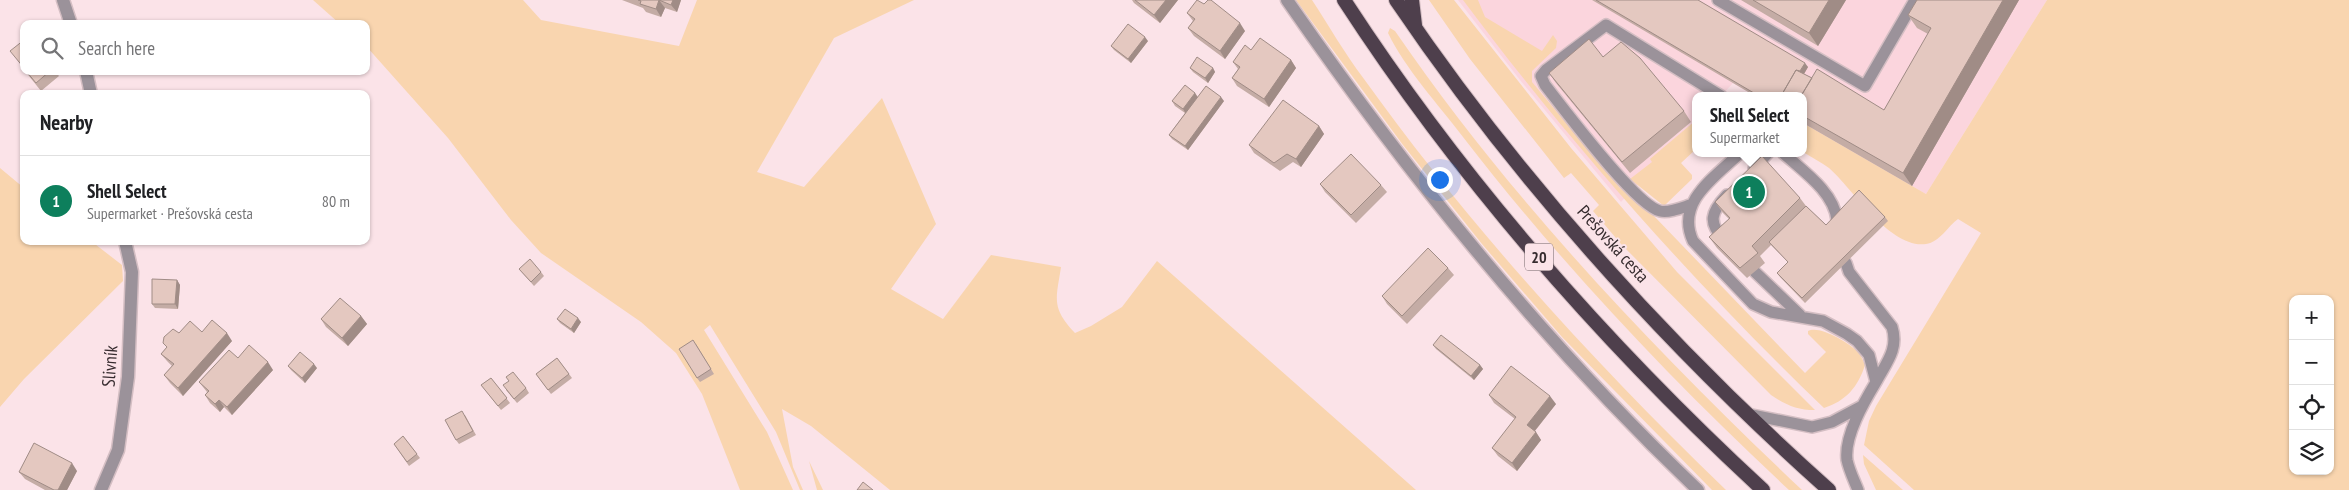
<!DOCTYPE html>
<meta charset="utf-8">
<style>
body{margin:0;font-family:"PT Sans Narrow",sans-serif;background:#f6f6f6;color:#202124}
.controls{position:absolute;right:15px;bottom:15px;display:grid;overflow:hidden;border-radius:10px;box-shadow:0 1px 4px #0004}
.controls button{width:45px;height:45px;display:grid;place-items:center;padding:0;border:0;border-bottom:1px solid #e0e0e0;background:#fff;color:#202124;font:25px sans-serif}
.you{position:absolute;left:1439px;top:179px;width:18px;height:18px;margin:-12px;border:4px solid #fff;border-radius:50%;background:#1a73e8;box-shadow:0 0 0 8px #1a73e833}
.badge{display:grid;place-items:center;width:32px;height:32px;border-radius:50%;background:#0d7f5c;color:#fff;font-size:16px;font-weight:700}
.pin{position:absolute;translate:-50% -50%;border:2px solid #fff;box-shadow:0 1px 5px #0006}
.popup{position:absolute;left:1692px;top:92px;width:115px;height:65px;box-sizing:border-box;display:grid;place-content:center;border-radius:10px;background:#fff;filter:drop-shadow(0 1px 4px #0005);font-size:16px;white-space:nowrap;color:#757577}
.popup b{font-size:19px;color:#202124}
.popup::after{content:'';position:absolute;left:50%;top:100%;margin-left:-10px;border:10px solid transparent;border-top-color:#fff}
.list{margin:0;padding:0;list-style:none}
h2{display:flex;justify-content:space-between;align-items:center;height:65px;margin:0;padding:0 20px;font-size:21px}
h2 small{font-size:16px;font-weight:400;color:#757577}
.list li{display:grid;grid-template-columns:32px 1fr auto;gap:15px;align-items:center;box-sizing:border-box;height:90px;padding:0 20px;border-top:1px solid #e0e0e0}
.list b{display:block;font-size:19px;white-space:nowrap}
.list p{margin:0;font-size:16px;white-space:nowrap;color:#757577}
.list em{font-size:16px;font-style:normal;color:#757577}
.icon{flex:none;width:28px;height:28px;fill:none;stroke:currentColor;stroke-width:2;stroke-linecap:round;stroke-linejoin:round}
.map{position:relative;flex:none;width:2349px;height:490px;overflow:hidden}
.search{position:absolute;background:#fff;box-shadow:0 1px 4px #0004;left:20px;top:20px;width:350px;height:55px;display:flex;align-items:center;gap:12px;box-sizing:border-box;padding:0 18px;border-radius:10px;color:#757577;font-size:19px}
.panel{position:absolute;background:#fff;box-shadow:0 1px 4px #0004;left:20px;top:90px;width:350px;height:155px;border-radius:10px}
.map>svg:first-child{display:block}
</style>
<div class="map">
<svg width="2349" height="490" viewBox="0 0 2349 490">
<rect width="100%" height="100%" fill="#fbe3e8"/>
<path fill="#fbd5dd" d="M1458 0H2047L1926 194 1803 123V96H1755L1733 83 1721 96H1695V123L1621 202 1520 80Z"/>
<path fill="#f9d5af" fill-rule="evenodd" d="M313 0H523L541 20 679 46 697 0H914L834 38 757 172 804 187 882 98 936 224 891 289 943 319 991 255 1061 267C1056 300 1051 307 1075 333L1091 326 1122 307 1157 261 1416 490H890L811 426 782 409 793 467 803 490H800L776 432 710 325 704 330 767 432 793 490H740L702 394 676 353 641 322 541 253 511 220 448 138 366 46V24H340Z
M1296 0H1312C1329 26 1345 54 1364 79 1471 228 1594 363 1726 490H1712L1562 337 1482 244 1403 145Z
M1429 0H1454L1571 148 1677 272 1815 410C1797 410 1786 405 1771 395L1621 244 1593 211 1599 205 1571 173 1564 178 1470 59Z
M1463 0H1478L1485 17 1542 51 1553 35 1557 41 1556 48 1532 71V82L1620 188 1654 216 1805 373 1826 352 1808 334V331C1819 325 1848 342 1857 351 1861 354 1863 361 1865 365 1858 387 1846 401 1824 408 1693 282 1572 146 1463 0Z
M2047 0H2349V490H1914L1864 445 1869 421 1876 406 1981 233 1958 219C1948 226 1940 242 1926 244 1890 249 1853 189 1829 168 1821 162 1811 157 1803 152V123L1926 194ZM2293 299H2330V471H2293Z
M1390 28 1395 31C1511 200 1654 350 1802 490H1789C1672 381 1561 264 1463 137 1438 104 1406 70 1388 33Z
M1695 121V150L1681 163 1692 175V179L1664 206 1630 179 1652 162 1650 159Z
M0 168 24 188V241H91L122 265 123 281 24 379 0 407Z
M1863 455 1903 490H1876L1864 464Z
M809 461 823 490H817Z"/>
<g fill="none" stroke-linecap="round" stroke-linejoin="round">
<defs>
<path id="service" d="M1718 0 1865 86 1915 0
M1740 153C1715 177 1675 202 1693 241L1753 304 1771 312 1823 321 1847 334 1857 341 1869 355 1876 382C1886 363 1899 349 1892 327L1849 272 1846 263
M1783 153C1803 171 1834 192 1837 220
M1754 168 1768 153
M1690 205C1681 208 1669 213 1660 211 1635 205 1564 109 1545 85L1541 76 1546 70 1606 25 1721 96
M1725 240C1707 223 1711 212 1727 195
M1755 272 1800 315
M1747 414 1812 427 1832 422 1862 406
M1858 490C1854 480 1849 470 1847 460 1844 436 1864 402 1876 382"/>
<path id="minor" d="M63 0 71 24
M1287 0C1408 175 1544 343 1698 490
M86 71 91 94
M101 490 118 450 128 377 132 272 125 241"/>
<path id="trunk" d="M1344 0C1461 180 1605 344 1763 490
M1396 0C1518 180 1667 345 1829 490
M1412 0 1415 25"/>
</defs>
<use href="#service" stroke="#d4bec3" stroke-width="14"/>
<use href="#minor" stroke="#d4bec3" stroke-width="15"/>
<use href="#trunk" stroke="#d4bec3" stroke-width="16"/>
<use href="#service" stroke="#9b929a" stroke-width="11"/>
<use href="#minor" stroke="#9b929a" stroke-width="12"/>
<use href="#trunk" stroke="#4e3f4c" stroke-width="14"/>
</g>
<path fill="#c4aca5" d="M622 0H681L677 12 665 8 661 17 646 12 643 8Z
M1132 0H1178L1160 23 1134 3Z
M1592 0H1698L1808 67 1804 74 1812 78 1884 110 1928 34 1917 28 1908 15 1917 0H2019L1912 186 1803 123V96H1755Z
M1741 0H1846L1818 46Z
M1187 13 1245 31 1225 59 1194 36 1188 28 1193 21Z
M1148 41 1131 63 1114 50 1111 46Z
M1251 50 1291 60 1296 68 1269 107 1237 86 1232 78 1238 69 1233 62Z
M1603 57 1684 111 1691 122 1630 173 1556 83 1549 73Z
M1190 68H1213L1215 72 1208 83 1193 72Z
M25 71H55L59 76 41 91Z
M1195 93 1198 97 1224 101 1188 150 1172 139 1169 135 1185 113 1175 106 1172 101Z
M1319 126 1324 134 1301 167 1293 162 1280 171 1254 153 1249 145Z
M1320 184 1381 185 1387 192 1356 223 1325 192Z
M1800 198 1806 206 1826 225 1885 217 1888 221 1805 303 1780 277 1777 273 1788 262 1771 245 1760 256 1765 263 1747 278 1717 248 1709 237 1729 219 1723 213 1715 202Z
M1448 268 1454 275 1407 324 1387 304 1382 296Z
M519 269 541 272 544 276 534 286Z
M177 280 180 285 178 309 155 308 152 304Z
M361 316 367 324 348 346 326 327 321 319Z
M557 319 581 322 574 333 560 323Z
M202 332 232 341 183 396 170 383 164 375 172 366 167 361 161 354 179 333Z
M696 344 714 374 700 382 697 378Z
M1433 345 1480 365 1483 369 1474 380 1436 349Z
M238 358 273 370 232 415 224 407 220 412 210 403 205 395 207 392 199 382Z
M557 358 572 378 551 394 536 374Z
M288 366 317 368 305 383 291 370Z
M491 378 510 403 501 410 481 385Z
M509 381 526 388 529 393 517 403 506 390Z
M1489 395 1556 404 1535 431 1541 440 1517 471 1498 456 1492 448 1515 419 1494 403Z
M465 415 476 435 459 444 456 440Z
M403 436 420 458 409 466 394 444Z
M77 471 67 490H45L25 479 19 472Z"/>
<path fill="#a08c86" d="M659 0 665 8 661 17 656 9Z
M673 0H681L677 12 671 5Z
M1166 0H1178L1160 23 1154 15Z
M1829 0H1846L1818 46 1809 33Z
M2003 0H2019L1912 186 1903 173Z
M1240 23 1245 31 1225 59 1220 51Z
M1145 37 1148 41 1131 63 1128 59Z
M1291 60 1296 68 1269 107 1264 99Z
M1805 63 1808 67 1791 96H1785Z
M1213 68 1215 72 1208 83 1205 78Z
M1195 93 1198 98 1186 114 1183 109Z
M1221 97 1224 101 1188 150 1185 146Z
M1319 126 1324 134 1301 167 1296 159Z
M177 280 180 285 178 309 175 304Z
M361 316 367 324 348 346 342 338Z
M578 318 581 322 574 333 571 329Z
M227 333 232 341 183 396 178 388Z
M268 362 273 370 232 415 227 407Z
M314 364 317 368 305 383 302 378Z
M1480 365 1483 369 1474 380 1471 376Z
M1550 396 1556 404 1533 433 1527 425Z
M219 400 224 407 220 412 215 404Z
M1536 432 1541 440 1517 471 1512 463Z
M72 463 77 471 67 490H58Z"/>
<path fill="#e4c8c0" stroke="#a08c86" d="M638 0H673L671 5 659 0 656 9 640 4 641 1Z
M1135 0H1166L1154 15Z
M1197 0 1204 4 1208 0H1211L1240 23 1220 51 1188 28 1195 19 1187 13Z
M1596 0H1698L1805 63 1800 71 1796 70 1781 96H1759Z
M1753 0H1829L1809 33Z
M1917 0H2003L1903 173 1803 116V96H1801L1817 69 1884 110 1931 28 1908 15Z
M1128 24 1145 37 1128 59 1111 46Z
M1260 38 1291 60 1264 99 1232 78 1240 67 1233 62 1245 45 1251 50Z
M1589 39 1603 57 1621 42 1640 58 1684 111 1622 162 1549 73Z
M24 40V68L10 51Z
M1197 57 1213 68 1205 78 1190 68Z
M1796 70 1812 78 1801 96H1781Z
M26 71H50L36 83Z
M1185 85 1195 93 1183 109 1172 101Z
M1206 86 1221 97 1185 146 1169 135Z
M1283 100 1319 126 1296 159 1287 154 1274 163 1249 145Z
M1351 154 1381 185 1351 215 1320 184Z
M1762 156 1800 198 1752 246 1758 253 1740 268 1709 237 1730 218 1715 202Z
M1859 190 1885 217 1802 298 1777 273 1788 262 1769 242 1806 206 1826 225Z
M1428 248 1448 268 1402 316 1382 296Z
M530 259 541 272 531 282 519 269Z
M152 279 177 280 175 304H152Z
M340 298 361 316 342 338 321 319Z
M565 309 578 318 571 329 557 319Z
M212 320 227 333 178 388 164 375 174 364 161 354 167 347 163 343 164 337 173 329 179 333 190 321 202 332Z
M1441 335 1480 365 1471 376 1433 345Z
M693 340 711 369 697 378 679 349Z
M249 345 268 362 227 407 219 400 215 404 205 395 209 391 199 382 229 350 238 358Z
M300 352 314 364 302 378 288 366Z
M557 358 569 374 548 390 536 374Z
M1511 366 1550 396 1527 425 1536 432 1512 463 1492 448 1516 417 1489 395Z
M513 372 526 388 514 399 503 385 509 381 506 377Z
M491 378 507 398 498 406 481 385Z
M462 411 473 431 456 440 445 420Z
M403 436 417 454 407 462 394 444Z
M34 443 72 463 58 490H54L19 472Z
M863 482 873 490H857Z"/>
<g text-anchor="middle" stroke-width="4" stroke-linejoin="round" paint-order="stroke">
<rect fill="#fbe3e8" stroke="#716266" stroke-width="1" x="1525" y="243.5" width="28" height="27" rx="4"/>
<g font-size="16" font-weight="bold" fill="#362b2e">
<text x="1539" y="263">20</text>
</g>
<g font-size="18" fill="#362b2e" stroke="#fbe3e8">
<text transform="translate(1613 244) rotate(48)" y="6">Prešovská cesta</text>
<text transform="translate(110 366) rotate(-86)" y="6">Slivník</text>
</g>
</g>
</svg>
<div class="controls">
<button>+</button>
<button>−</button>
<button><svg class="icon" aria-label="locate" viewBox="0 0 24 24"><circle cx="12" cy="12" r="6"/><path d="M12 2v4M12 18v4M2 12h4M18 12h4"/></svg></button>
<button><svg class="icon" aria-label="layers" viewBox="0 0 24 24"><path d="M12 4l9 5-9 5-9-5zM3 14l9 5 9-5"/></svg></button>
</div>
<div class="you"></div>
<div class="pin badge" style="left:1749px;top:192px">1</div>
<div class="popup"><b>Shell Select</b>Supermarket</div>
<div class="search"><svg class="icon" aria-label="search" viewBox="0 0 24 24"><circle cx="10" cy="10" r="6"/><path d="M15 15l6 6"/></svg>Search here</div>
<section class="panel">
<h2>Nearby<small></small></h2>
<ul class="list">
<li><span class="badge">1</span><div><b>Shell Select</b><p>Supermarket · Prešovská cesta</p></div><em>80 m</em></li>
</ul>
</section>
</div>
